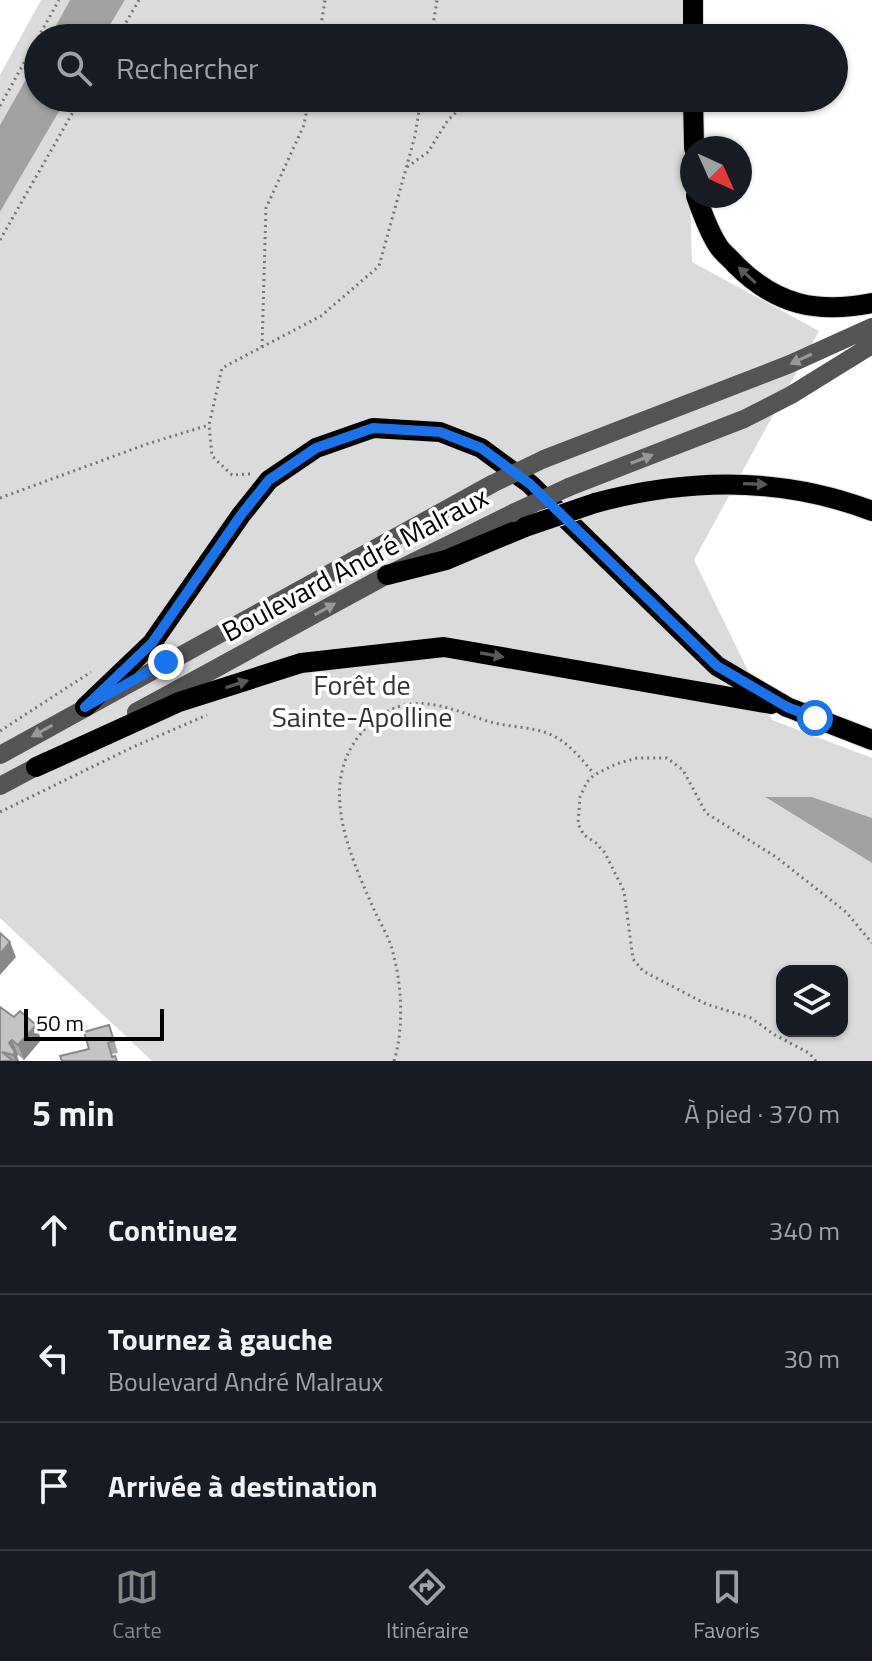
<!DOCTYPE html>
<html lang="fr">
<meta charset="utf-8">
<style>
body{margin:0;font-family:"Titillium Web",sans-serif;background:#20242c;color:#f1f3f6}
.controls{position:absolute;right:24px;bottom:24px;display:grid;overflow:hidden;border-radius:16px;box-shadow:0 2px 6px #0004}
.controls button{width:72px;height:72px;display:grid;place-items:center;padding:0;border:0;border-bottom:2px solid #363941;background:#171b24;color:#f1f3f6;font:40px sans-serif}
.compass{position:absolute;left:680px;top:136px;width:72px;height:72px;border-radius:50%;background:#171b24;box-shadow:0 2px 6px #0004;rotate:135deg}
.scale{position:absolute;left:24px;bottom:20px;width:140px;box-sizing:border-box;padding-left:8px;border:4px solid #000;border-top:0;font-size:22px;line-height:28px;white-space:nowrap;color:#000;-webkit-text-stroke:6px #fff;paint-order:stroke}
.stop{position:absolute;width:24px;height:24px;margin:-18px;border:6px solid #1a73e8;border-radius:50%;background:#fff}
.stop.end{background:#1a73e8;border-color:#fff;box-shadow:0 2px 8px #0008}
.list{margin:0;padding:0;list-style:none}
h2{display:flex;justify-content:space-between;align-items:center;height:104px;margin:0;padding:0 32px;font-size:34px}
h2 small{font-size:26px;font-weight:400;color:#9ea1a6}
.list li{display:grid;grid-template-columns:52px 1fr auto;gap:24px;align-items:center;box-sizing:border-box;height:128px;padding:0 32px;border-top:2px solid #363941}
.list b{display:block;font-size:30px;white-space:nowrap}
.list p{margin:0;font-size:26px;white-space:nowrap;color:#9ea1a6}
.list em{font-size:26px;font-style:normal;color:#9ea1a6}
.icon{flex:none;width:44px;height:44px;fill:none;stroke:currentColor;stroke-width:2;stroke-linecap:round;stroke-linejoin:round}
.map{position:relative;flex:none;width:872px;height:1061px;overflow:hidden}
.search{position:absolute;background:#171b24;box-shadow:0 2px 6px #0004;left:24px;right:24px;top:24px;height:88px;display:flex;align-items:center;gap:20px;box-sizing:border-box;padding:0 28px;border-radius:44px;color:#9ea1a6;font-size:30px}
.sheet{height:488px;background:#171b24}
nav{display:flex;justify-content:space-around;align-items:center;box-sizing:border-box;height:112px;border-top:2px solid #363941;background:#171b24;font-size:22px;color:#9ea1a6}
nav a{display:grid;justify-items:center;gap:4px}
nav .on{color:#858687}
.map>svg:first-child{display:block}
</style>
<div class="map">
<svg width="872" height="1061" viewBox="0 0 872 1061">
<rect width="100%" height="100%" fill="#fff"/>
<path fill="#dbdbdb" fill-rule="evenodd" d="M41 0H70L49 38H38V58L0 125V75Z
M125 0H684L685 38H102Z
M67 98H687L692 262 819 331 694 560 772 720 872 758V818L812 797 766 798 872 863V1061H152L0 918V212ZM782 971H842V1031H782Z"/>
<path fill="#a2a2a2" d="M70 0H125L102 38H49Z
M38 58V98H67L0 212V125Z
M765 797H812L872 818V863Z"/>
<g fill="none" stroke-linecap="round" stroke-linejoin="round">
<defs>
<path id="major" d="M693 0V38
M693 98 694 148
M696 196C702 212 709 233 719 247 723 253 731 259 736 265 776 305 817 314 872 303
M595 503C688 478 781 476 872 511
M387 575 446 560 525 527
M85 707 152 643 241 515 269 480 316 448 373 428 440 432 481 448 530 484 717 666 787 707 872 740
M36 767 179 702 301 663 444 647 771 704"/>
</defs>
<use href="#major" stroke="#dbdbdb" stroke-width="22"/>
<path stroke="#767676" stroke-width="3" stroke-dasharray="2 4" stroke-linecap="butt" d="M117 38 139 0
M319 38 325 0
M431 38 437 0
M0 106 59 0
M407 167 428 152 448 120 462 107 465 98
M0 240 81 98
M262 347 266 208 304 125 309 98
M250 474 232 475 212 456 209 425 222 368 321 316 379 266 415 136 421 98
M0 498 147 444 209 425
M0 731 91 672
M0 812 133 747 207 715
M394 1061C404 1029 402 985 393 953 390 939 382 926 376 914 349 853 312 777 371 723 408 690 444 706 484 720 504 727 525 726 544 732 566 739 580 757 594 774
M816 1061 809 1053 775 1035 751 1018 706 1004 643 971 633 959 624 891 605 853 596 843 584 835 578 824 580 797 587 782 594 775 616 764 637 758H667L683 770 706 813 776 857 846 912 872 943"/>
<path stroke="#545454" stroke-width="18" d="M544 459 790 364 872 327
M569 487 744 419 791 395 872 345
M136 712 387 575 513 513
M0 755 492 484
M0 786 47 761"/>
<use href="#major" stroke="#000" stroke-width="20"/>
<defs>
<path id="major-bridge" d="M525 527 595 503"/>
</defs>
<use href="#major-bridge" stroke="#dbdbdb" stroke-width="22" stroke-linecap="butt"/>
<path stroke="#545454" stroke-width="18" d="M492 484 544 459
M513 513 569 487"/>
<use href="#major-bridge" stroke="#000" stroke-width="20"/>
</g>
<path fill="#a9a9a9" d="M14 1017 36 1025 41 1040 24 1060 18 1055 17 1056 19 1061H0Z
M113 1036 118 1053 112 1054 113 1057 89 1049Z"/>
<path fill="#898989" d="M10 942 16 957 0 975V954Z
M36 1025 41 1040 24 1060 18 1045Z
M12 1040 18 1055 17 1056 19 1061H15L9 1043Z"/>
<path fill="#c4c4c4" stroke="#898989" stroke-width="2" d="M0 933 10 942 0 954Z
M0 1007 14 1017 20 1011 36 1025 18 1045 12 1040 9 1043 15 1052 13 1055 2 1052 13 1061H0Z
M109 1025 114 1041 108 1043 112 1057 115 1056 117 1061H62L60 1056 89 1049 84 1032Z"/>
<defs><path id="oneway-solid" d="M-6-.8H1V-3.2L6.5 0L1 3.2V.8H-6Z" transform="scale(2)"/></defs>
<g fill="#595959">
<use href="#oneway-solid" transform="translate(747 275) rotate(-137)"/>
<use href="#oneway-solid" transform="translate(755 484) rotate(2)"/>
<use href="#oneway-solid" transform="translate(492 655) rotate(10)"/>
<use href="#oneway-solid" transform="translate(237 684) rotate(-18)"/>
</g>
<g fill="#989898">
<use href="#oneway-solid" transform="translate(801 359) rotate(155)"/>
<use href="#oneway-solid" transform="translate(642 459) rotate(-21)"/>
<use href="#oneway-solid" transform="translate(325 609) rotate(-29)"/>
<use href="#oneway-solid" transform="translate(42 731) rotate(151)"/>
</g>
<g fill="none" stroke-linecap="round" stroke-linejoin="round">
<path stroke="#1a73e8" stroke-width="10" d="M166 662 85 707 152 643 241 515 269 480 316 448 373 428 440 432 481 448 530 484 717 666 787 707 815 718"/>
</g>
<g text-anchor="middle" stroke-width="7" stroke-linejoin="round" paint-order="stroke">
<g font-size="28" fill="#000" stroke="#fff">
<text transform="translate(355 564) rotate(-28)" y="10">Boulevard André Malraux</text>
</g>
<g font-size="28" fill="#323232" stroke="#fff">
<text x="362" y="695">Forêt de<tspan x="362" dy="32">Sainte-Apolline</tspan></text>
</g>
</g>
</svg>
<div class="controls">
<button><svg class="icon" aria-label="layers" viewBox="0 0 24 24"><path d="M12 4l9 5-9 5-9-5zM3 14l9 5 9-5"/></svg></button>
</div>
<svg class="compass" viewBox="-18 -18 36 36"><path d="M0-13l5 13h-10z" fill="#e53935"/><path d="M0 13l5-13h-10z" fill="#9ea1a6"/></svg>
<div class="scale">50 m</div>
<div class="stop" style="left:815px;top:718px"></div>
<div class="stop end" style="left:166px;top:662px"></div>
<div class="search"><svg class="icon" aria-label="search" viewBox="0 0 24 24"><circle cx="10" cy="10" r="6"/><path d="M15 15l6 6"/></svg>Rechercher</div>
</div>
<section class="sheet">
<h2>5 min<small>À pied · 370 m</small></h2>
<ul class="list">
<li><svg class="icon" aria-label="ahead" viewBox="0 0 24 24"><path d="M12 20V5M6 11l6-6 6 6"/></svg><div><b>Continuez</b></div><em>340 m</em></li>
<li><svg class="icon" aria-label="left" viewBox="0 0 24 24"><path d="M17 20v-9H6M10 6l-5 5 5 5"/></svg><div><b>Tournez à gauche</b><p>Boulevard André Malraux</p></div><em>30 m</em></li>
<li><svg class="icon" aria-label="arrive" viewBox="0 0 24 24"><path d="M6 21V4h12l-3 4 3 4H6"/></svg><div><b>Arrivée à destination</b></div></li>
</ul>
</section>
<nav>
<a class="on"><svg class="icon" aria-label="map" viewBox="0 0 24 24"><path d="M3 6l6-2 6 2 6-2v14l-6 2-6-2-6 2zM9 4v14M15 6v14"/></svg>Carte</a>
<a><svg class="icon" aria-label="directions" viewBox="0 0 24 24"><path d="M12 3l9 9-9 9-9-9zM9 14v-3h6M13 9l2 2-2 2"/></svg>Itinéraire</a>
<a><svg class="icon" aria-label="saved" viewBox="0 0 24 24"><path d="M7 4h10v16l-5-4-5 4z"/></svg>Favoris</a>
</nav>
